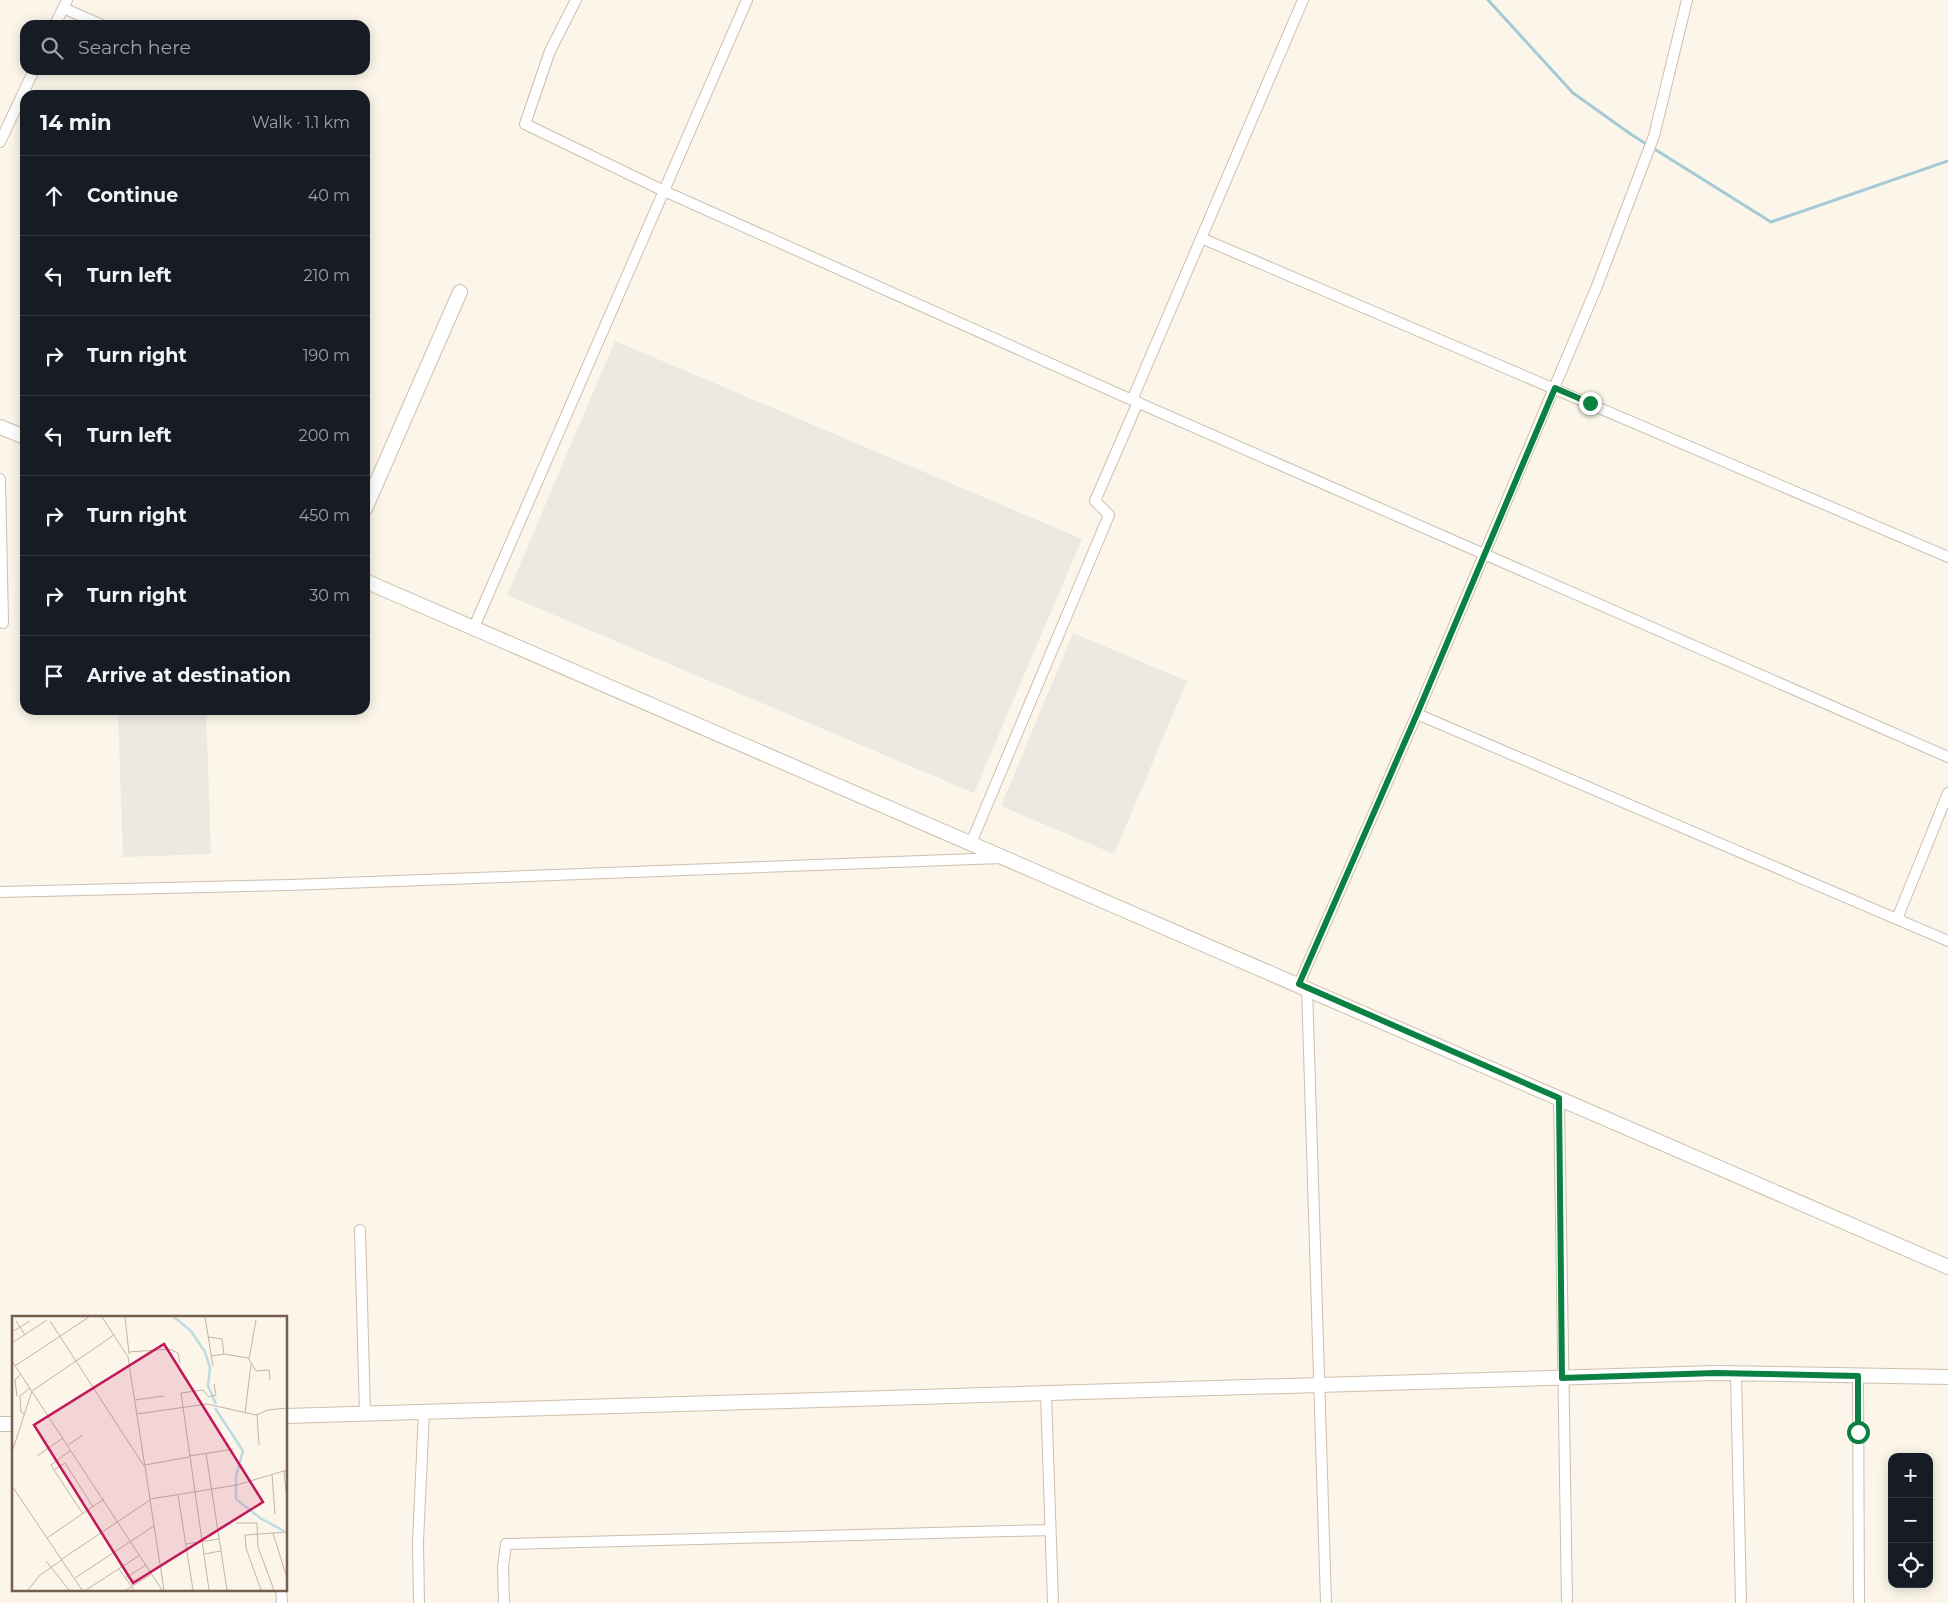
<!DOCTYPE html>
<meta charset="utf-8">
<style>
body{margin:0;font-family:Montserrat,sans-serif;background:#20242c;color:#f1f3f6}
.controls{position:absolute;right:15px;bottom:15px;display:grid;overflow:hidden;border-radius:10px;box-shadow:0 2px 12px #0003}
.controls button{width:45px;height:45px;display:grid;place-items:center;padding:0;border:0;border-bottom:1px solid #363941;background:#171b24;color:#f1f3f6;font:25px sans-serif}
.stop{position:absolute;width:15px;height:15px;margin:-11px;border:4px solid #0b8043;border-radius:50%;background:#fff}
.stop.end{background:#0b8043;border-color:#fff;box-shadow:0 1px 5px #0008}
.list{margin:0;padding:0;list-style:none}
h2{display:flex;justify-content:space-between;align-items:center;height:65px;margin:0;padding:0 20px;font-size:21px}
h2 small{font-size:16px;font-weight:400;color:#9ea1a6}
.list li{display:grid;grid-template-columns:32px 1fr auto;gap:15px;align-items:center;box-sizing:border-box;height:80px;padding:0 20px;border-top:1px solid #363941}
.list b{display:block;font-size:19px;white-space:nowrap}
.list em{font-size:16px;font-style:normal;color:#9ea1a6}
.icon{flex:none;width:28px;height:28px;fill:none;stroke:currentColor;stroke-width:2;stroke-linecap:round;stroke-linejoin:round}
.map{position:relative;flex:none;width:1948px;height:1603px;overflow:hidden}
.search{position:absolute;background:#171b24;box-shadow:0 2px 12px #0003;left:20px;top:20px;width:350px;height:55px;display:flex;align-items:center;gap:12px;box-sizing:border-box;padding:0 18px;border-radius:15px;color:#9ea1a6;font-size:19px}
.panel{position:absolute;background:#171b24;box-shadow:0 2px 12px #0003;left:20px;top:90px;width:350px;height:625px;border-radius:15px}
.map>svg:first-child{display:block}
</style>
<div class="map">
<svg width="1948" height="1603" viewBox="0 0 1948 1603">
<rect width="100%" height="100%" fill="#fbf6e9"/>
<path fill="#ece8e2" d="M615 341 1082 539 974 793 507 595Z
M1073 633 1187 681 1114 854 1001 806Z
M118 710H206L211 854 123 857Z"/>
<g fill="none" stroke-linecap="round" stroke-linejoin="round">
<path stroke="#a5cad5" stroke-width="3" d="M1488 0 1573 93 1632 135 1771 222 1948 161"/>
<defs>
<path id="street" d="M576 0 550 51 525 124 664 191 1132 400 1948 757
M63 8 102 25
M55 25 67 0
M0 142 34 70
M1201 238 1948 557
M1132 400 1303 0
M0 479 3 623
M474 627 747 0
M1417 714 1948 941
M971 843 1109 515 1095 501 1138 402
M0 892 290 885 1001 858
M1897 919 1948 793
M1299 984 1417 714 1597 286 1654 136 1687 0
M1307 987 1326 1603
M1559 1098 1567 1603
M360 1230 365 1414
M1736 1373 1741 1603
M1858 1376 1859 1603
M1046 1394 1053 1603
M281 1589 282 1603
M419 1603 418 1542 424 1412
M504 1603 503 1567 506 1544 1050 1530"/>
<path id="secondary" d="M0 427 25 437
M365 509 460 292
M365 581 1948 1267
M286 1416 1715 1373 1948 1377
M0 1424H14"/>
</defs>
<use href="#street" stroke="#cdbfaf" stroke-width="12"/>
<use href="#secondary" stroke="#cfbfad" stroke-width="16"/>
<use href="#street" stroke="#fff" stroke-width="10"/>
<use href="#secondary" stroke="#fff" stroke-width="14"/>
</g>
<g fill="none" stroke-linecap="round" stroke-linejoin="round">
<path stroke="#0b8043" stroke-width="6" d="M1590 403 1555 388 1417 714 1299 984 1559 1098 1562 1378 1715 1373 1858 1376V1432"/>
</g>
<g transform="translate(12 1316)">
<rect width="275" height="275" fill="#fbf6e9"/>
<path fill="none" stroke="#bedbe4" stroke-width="2.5" d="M162 1 179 15 193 36 198 52 196 70 204 88M203 92 231 135 224 160V183L248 202 272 215"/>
<path fill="none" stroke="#c1b5a6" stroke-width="1" d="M90 1 116 41 152 274M113 1 117 38M193 1 201 50M4 5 13 19M38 5 132 150M0 16 18 5M196 21 210 23 212 38M0 27 35 4M117 36 158 33 166 37 168 47M200 40 212 38 236 42 244 55 257 54 258 64M237 43 244 4M0 45 150 274M3 50 77 1M102 60 118 49M5 80 3 64 9 58M123 84 152 80M233 97 239 48M13 98 9 96 8 80 18 72M125 98 195 88 244 99 256 94 275 92M245 98 247 129M56 129 71 119M59 134 39 149 42 154 53 147 81 191M0 136 20 75 102 19M194 137 215 274M25 140 51 122M177 140 222 133M133 149 177 141M42 154 71 198M272 155 275 186M260 158 263 198M0 170 70 274M166 179 181 274M138 183 225 169 275 154M224 207H245L246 231 262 274M261 217 275 262M35 222 92 183M174 228 207 223M192 238 209 235M50 243 138 184M34 245 57 274M107 253 122 274M63 262 142 210M113 262 134 249M16 274 28 259 50 244M74 274 128 239M114 274 140 258M197 274 169 77 191 74 197 81 204 79 202 68M249 274 234 232 233 219 275 216"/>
<path fill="#c2185b" fill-opacity="0.15" stroke="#c2185b" stroke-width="2.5" d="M152 28 251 186 121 267 22 109Z"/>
<rect width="275" height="275" fill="none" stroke="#745f4e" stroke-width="2.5"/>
</g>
</svg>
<div class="controls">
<button>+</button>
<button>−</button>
<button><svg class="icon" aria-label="locate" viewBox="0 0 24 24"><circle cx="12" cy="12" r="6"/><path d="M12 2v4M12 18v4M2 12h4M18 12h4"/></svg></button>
</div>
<div class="stop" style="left:1858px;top:1432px"></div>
<div class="stop end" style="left:1590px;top:403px"></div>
<div class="search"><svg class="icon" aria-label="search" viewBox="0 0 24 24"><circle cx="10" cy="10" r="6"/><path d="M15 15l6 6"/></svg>Search here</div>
<section class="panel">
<h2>14 min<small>Walk · 1.1 km</small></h2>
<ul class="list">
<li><svg class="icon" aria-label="ahead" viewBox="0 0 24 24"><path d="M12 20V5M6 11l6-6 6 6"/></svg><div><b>Continue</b></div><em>40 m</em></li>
<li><svg class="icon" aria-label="left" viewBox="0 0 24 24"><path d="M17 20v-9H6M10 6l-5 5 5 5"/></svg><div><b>Turn left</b></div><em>210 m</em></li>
<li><svg class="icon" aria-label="right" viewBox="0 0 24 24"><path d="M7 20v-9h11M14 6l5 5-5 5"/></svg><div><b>Turn right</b></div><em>190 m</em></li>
<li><svg class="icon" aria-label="left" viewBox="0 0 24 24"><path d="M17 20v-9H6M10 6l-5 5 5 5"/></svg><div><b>Turn left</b></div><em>200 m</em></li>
<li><svg class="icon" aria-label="right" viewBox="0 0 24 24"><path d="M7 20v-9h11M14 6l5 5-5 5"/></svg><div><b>Turn right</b></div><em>450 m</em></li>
<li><svg class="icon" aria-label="right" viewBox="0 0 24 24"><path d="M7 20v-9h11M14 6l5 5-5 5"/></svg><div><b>Turn right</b></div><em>30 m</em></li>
<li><svg class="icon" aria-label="arrive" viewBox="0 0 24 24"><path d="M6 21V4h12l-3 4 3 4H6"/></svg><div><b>Arrive at destination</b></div></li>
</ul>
</section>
</div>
